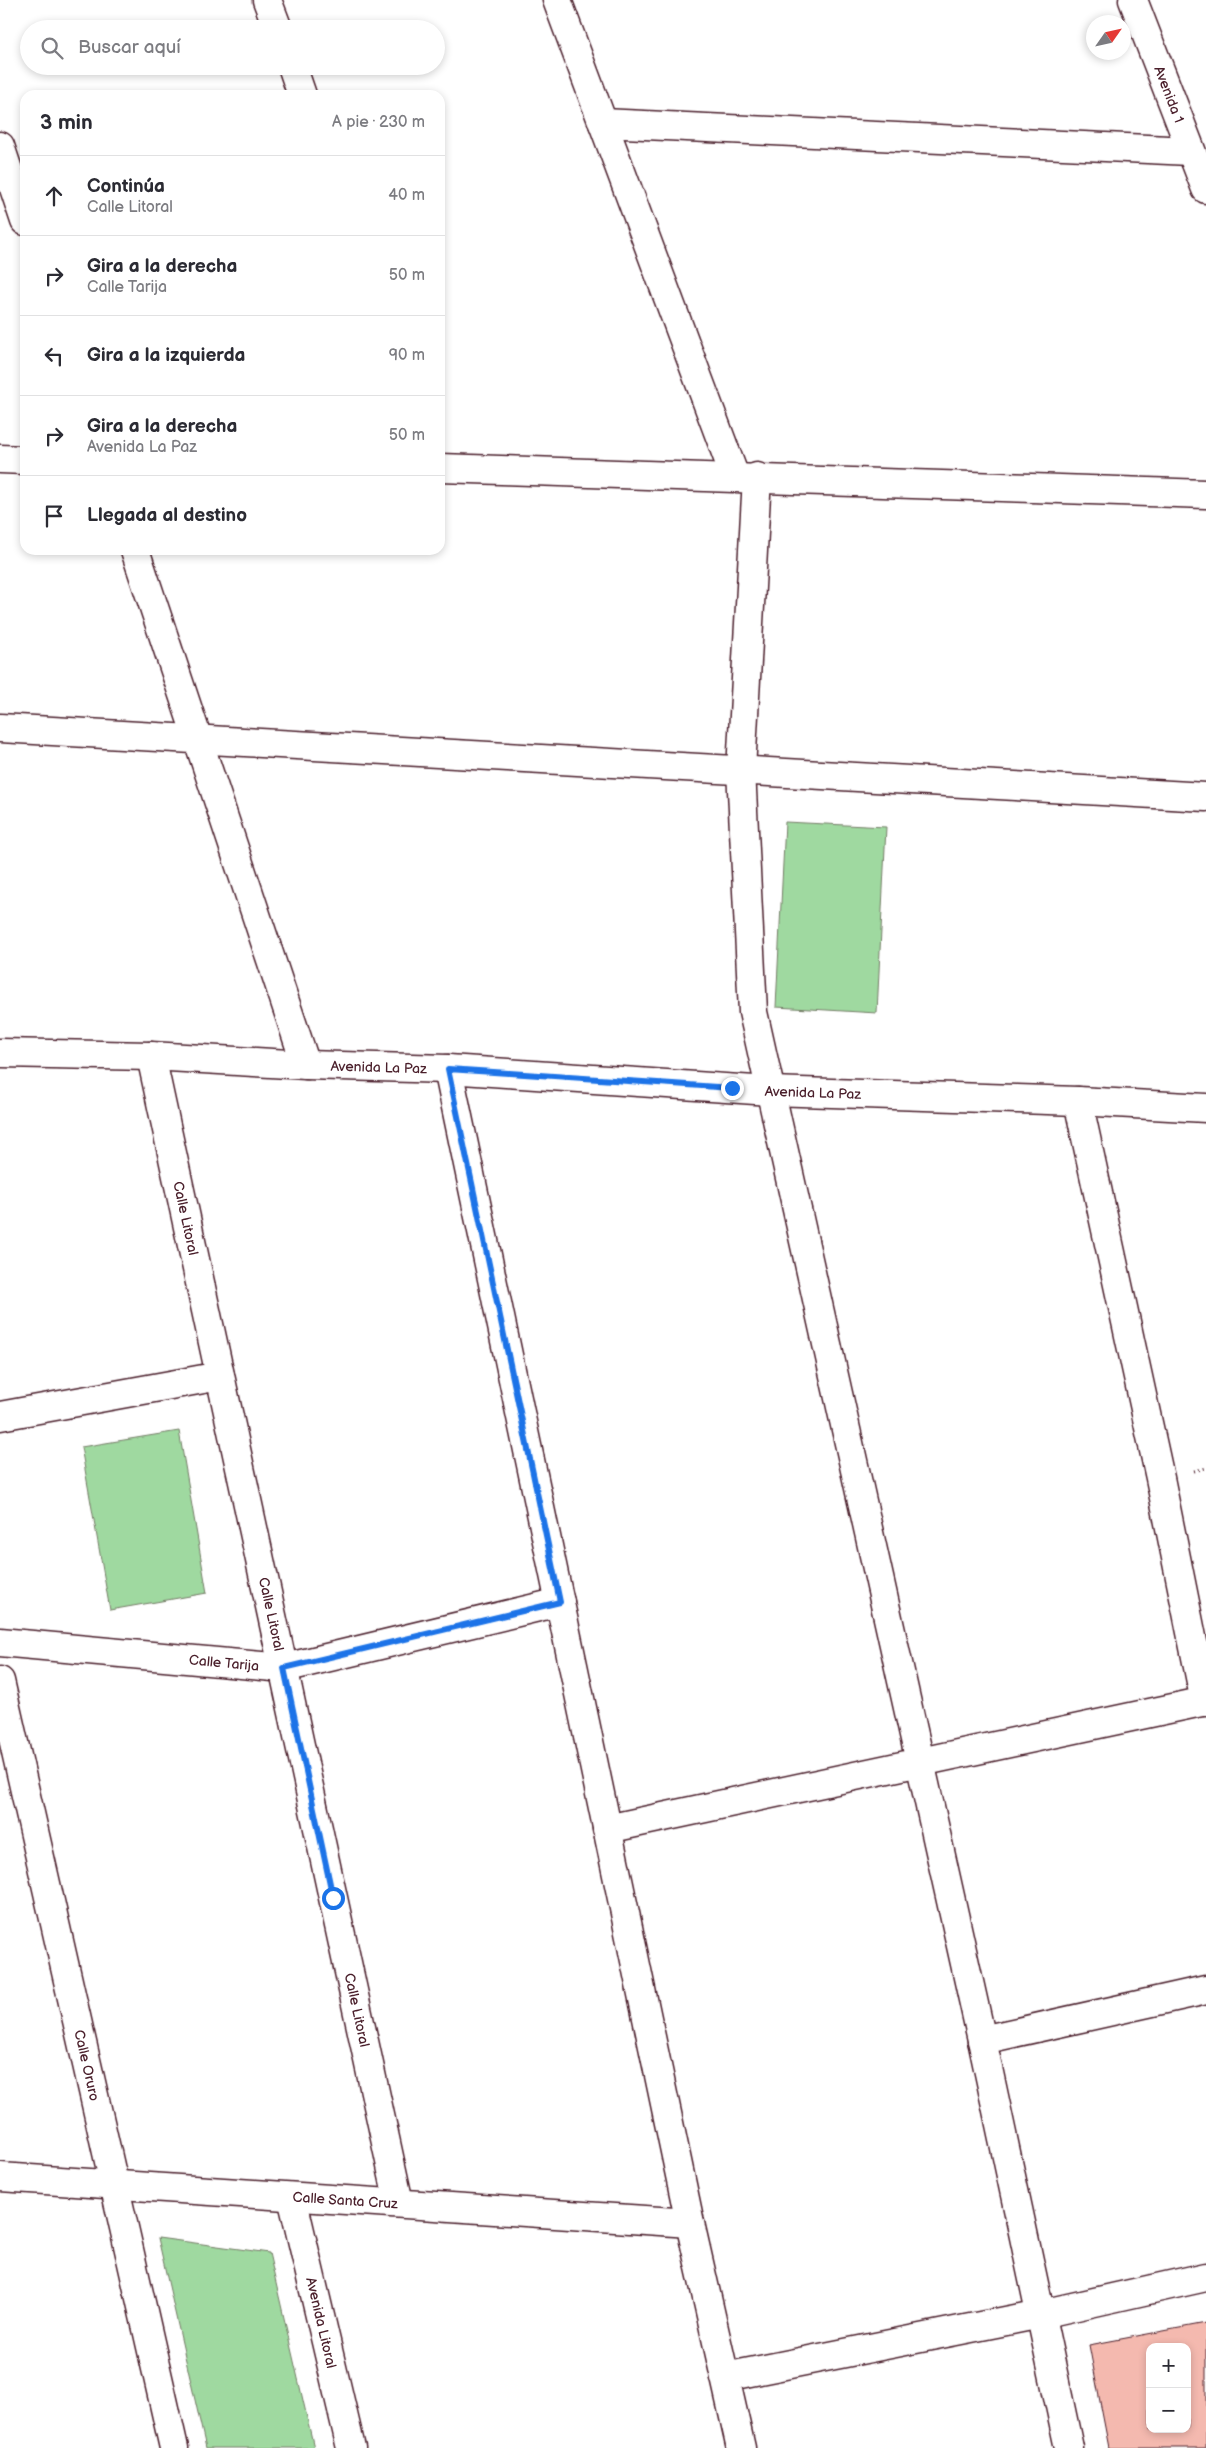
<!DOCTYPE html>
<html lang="es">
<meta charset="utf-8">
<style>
body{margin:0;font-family:"Balsamiq Sans",sans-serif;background:#f2f2f3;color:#2b2b33}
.controls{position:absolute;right:15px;bottom:15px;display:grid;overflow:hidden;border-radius:10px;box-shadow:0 2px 8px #0003}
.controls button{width:45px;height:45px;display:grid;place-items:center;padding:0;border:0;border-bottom:1px solid #e1e1e2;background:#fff;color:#2b2b33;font:25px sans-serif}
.compass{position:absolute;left:1086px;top:15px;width:45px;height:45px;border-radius:50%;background:#fff;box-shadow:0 2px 8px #0003;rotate:56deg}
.stop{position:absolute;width:15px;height:15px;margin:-11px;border:4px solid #1a73e8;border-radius:50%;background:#fff}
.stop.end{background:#1a73e8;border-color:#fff;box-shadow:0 1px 5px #0008}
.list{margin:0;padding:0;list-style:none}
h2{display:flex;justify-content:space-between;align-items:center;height:65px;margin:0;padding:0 20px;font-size:21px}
h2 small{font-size:16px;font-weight:400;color:#7c7c81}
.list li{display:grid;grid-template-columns:32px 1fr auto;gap:15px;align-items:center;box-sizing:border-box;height:80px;padding:0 20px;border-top:1px solid #e1e1e2}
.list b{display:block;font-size:19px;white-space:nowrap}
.list p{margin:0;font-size:16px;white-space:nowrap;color:#7c7c81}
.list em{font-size:16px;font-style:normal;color:#7c7c81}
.icon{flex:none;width:28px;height:28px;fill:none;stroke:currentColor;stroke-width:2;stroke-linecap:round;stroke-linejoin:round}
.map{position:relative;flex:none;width:1206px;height:2448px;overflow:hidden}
.search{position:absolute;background:#fff;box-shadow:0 2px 8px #0003;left:20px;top:20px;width:425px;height:55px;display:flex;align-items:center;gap:12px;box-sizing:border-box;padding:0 18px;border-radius:28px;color:#7c7c81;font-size:19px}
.panel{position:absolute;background:#fff;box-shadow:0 2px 8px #0003;left:20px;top:90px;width:425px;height:465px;border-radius:15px}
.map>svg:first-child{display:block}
</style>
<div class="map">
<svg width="1206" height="2448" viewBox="0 0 1206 2448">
<rect width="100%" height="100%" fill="#fff"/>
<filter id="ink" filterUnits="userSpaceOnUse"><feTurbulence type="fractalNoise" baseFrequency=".02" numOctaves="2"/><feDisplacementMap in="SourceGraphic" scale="10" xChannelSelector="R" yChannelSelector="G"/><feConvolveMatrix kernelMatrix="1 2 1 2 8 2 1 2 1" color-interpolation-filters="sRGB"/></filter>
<g filter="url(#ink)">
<path fill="#9fd9a0" stroke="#747c66" d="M785 822 886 827 877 1013 776 1007Z
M179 1431 207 1593 110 1610 81 1447Z
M158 2238 269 2253 314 2448H206Z"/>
<path fill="#f4b9af" stroke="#4a1f2b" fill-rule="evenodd" d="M1206 2323V2448H1109L1089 2345ZM1150 2347H1187V2429H1150Z"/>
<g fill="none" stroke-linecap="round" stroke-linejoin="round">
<defs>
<g id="street">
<path d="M267 0 278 29"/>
<path d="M557 0 735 477"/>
<path id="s1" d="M1133 0 1206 189"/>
<path d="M292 66 302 95"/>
<path d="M603 123 1190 151"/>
<path d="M0 146 25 221"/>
<path d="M0 459 25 460"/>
<path d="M440 468 1206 494"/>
<path d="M757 477 741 770 753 1012 982 2040 1069 2448"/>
<path d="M135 550 306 1065"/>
<path d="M0 728 1206 797"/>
<path id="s2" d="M0 1053 151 1056 306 1065 448 1069 770 1091 1078 1101 1206 1108"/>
<path id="s3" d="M151 1056 399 2203"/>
<path d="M448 1069 690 2223 741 2448"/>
<path d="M1078 1101 1160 1478 1205 1702"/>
<path d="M0 1416 220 1376"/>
<path id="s4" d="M0 1642 284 1668 560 1602"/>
<path id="s5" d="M0 1681 174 2448"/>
<path d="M607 1829 1206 1701"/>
<path d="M982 2040 1206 1990"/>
<path id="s6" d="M0 2177 690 2223"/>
<path id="s7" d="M292 2197 351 2448"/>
<path d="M725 2377 1041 2314 1206 2277"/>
</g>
</defs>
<use href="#street" stroke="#4a1f2b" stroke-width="31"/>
<path stroke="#4a1f2b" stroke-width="3" stroke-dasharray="1 4" stroke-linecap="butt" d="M1194 1471 1206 1468"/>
<use href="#street" stroke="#fff" stroke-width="28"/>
</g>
</g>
<g fill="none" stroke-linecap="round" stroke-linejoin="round" filter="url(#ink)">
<path stroke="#1a73e8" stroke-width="6" d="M333 1898 284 1668 560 1602 448 1069 732 1088"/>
</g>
<g text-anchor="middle" stroke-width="4.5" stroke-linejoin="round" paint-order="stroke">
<g font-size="14" fill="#4a1f2b" stroke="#fff">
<text dy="5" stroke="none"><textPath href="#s1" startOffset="101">Avenida 1</textPath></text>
<text dy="5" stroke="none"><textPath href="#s2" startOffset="379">Avenida La Paz</textPath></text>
<text dy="5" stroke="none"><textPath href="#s2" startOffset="814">Avenida La Paz</textPath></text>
<text dy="5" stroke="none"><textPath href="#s3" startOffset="166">Calle Litoral</textPath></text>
<text dy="5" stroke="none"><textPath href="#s3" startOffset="571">Calle Litoral</textPath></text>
<text dy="5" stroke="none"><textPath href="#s4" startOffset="225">Calle Tarija</textPath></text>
<text dy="5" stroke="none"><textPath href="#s3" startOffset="976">Calle Litoral</textPath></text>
<text dy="5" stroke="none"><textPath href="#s5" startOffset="394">Calle Oruro</textPath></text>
<text dy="5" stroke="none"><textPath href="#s6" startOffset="346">Calle Santa Cruz</textPath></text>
<text dy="5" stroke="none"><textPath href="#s7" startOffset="129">Avenida Litoral</textPath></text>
</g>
</g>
</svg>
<div class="controls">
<button>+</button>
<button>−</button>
</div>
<svg class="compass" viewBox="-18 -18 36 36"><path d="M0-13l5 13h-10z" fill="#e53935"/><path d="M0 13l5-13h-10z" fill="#7c7c81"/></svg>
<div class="stop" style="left:333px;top:1898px"></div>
<div class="stop end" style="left:732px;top:1088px"></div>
<div class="search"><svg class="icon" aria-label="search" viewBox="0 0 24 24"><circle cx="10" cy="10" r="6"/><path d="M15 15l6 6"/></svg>Buscar aquí</div>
<section class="panel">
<h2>3 min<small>A pie · 230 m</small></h2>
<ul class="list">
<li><svg class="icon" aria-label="ahead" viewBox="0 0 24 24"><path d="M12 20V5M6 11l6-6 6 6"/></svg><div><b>Continúa</b><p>Calle Litoral</p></div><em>40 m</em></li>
<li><svg class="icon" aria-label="right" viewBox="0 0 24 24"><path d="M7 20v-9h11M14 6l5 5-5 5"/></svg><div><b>Gira a la derecha</b><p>Calle Tarija</p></div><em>50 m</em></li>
<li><svg class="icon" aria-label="left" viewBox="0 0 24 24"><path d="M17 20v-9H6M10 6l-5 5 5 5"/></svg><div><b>Gira a la izquierda</b></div><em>90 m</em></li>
<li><svg class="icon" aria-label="right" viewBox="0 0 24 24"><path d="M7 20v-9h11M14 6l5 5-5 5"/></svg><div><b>Gira a la derecha</b><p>Avenida La Paz</p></div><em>50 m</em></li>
<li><svg class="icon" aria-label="arrive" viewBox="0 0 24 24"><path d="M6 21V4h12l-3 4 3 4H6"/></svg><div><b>Llegada al destino</b></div></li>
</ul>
</section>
</div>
